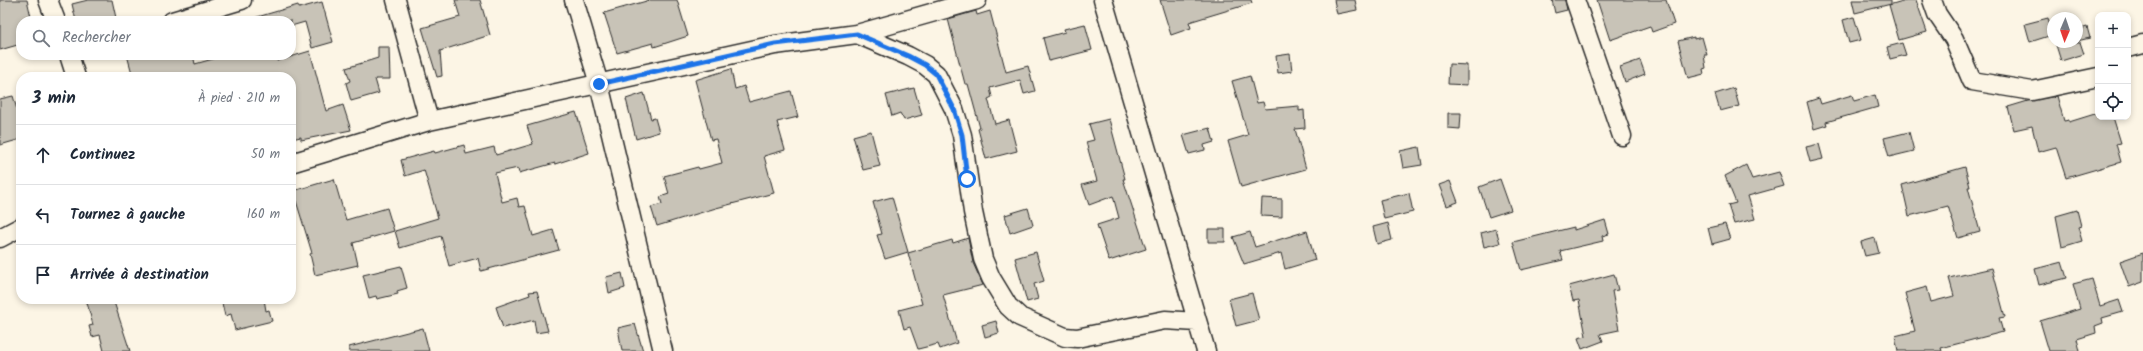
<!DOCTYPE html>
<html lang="fr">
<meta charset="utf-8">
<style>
body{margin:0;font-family:Kalam,sans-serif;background:#f2f2f3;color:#1f2937}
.controls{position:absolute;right:12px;top:12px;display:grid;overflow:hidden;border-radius:8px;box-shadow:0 2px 6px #0003}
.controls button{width:36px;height:36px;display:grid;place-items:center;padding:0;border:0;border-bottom:1px solid #e0e1e3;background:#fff;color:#1f2937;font:20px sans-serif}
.compass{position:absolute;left:2047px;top:12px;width:36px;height:36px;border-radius:50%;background:#fff;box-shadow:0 2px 6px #0003;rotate:182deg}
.stop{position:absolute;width:12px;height:12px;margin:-9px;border:3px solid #1a73e8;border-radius:50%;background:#fff}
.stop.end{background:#1a73e8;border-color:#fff;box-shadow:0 1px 4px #0008}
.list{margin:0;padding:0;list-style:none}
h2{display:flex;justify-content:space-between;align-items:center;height:52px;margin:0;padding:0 16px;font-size:17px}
h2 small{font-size:13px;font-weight:400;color:#747a83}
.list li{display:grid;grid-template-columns:26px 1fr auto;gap:12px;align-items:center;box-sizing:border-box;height:60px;padding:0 16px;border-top:1px solid #e0e1e3}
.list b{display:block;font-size:15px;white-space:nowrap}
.list em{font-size:13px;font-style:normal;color:#747a83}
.icon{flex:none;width:22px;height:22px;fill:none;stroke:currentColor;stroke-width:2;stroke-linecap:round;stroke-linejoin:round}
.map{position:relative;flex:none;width:2143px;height:351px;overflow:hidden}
.search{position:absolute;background:#fff;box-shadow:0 2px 6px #0003;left:16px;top:16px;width:280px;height:44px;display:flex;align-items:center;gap:10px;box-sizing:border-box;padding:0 14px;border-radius:16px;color:#747a83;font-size:15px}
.panel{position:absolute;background:#fff;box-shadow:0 2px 6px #0003;left:16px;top:72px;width:280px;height:232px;border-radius:16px}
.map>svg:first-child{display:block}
</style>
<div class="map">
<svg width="2143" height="351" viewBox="0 0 2143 351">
<rect width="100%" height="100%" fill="#fcf5e5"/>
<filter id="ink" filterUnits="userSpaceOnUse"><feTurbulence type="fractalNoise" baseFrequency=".025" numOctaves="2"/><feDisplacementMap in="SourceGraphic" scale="8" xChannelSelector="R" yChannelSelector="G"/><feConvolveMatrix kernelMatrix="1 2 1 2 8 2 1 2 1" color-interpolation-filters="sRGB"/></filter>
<g filter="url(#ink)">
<path fill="#c8c3b7" stroke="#2b2b2b" d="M0 0H27L32 21H21V44L0 50Z
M88 0H112L116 18 101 21H76L72 4Z
M455 0H480L490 35 440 51 442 76 437 77 422 28 460 17Z
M650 0H677L688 36 654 47 653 43 617 53 604 13Z
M1160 0H1251L1252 3 1189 22 1191 28 1171 35Z
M1334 0H1355L1357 10 1337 14Z
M1552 0H1565L1567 10 1555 13Z
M1597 0H1666L1674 24 1652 32 1650 26 1610 40Z
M1852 0H1891V4L1855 13Z
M1906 0H1916L1927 32 1899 40 1889 5Z
M322 2 333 42 312 48 305 22 291 26V21H255L254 18 298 5 299 8Z
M976 11 977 15 990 11 1006 72 1028 66 1035 91 1024 94 1020 80 990 88 992 97 988 99 995 124 1009 120 1017 151 986 159 978 129 980 128 968 84H965L948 19Z
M1854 17 1861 40 1849 43 1843 20Z
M2048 18 2052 35 2030 42 2025 24Z
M1085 24 1092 50 1049 61 1043 38 1065 32 1064 29Z
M2087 27 2090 38 2077 41V30Z
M1694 37V39L1702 37 1707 55H1704L1706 68 1703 69 1704 74 1688 78 1678 41Z
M2055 42H2080L2084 54 2061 61Z
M1902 43 1906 55 1890 59 1887 47Z
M378 47H389L390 79H375L379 93 351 101 346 83 350 81 346 68 378 58Z
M310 51 326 111 343 105 351 130 301 140V137L291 139V77H133L127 55H193L195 64 220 57 219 55H275L277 61Z
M1290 54 1292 71 1278 73 1276 56Z
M1640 60 1645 74 1625 82 1620 67Z
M1449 64 1467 65V85L1448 84Z
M731 69 735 89 744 86 749 102 791 91 798 117 777 122 785 150 764 156 774 193 716 208 657 226 651 207 662 204 660 197 669 194 664 176 698 167 699 169 722 163 716 139 711 140 695 80Z
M1250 76 1257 103 1263 102 1265 109 1299 106V111L1304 110 1305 128 1295 129 1306 169 1241 187 1228 141 1248 135 1232 81Z
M914 88 922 115 904 120 900 113 892 116 886 95Z
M1734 88 1739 106 1720 111 1715 94Z
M644 93 651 119 655 118 659 132 636 139 626 99Z
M1852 95 1854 101 1875 95 1878 107 1826 122 1827 125 1814 129 1807 102 1819 98 1821 104Z
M13 96 21 123V139L0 145V99Z
M2057 96 2064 121 2069 120V122L2098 113V117H2113L2121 143 2116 144 2121 162 2066 178 2056 147 2038 152 2032 126 2014 130 2008 107 2028 101Z
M576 112 589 153 555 164V163L519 173 518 168 495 173 502 202 517 198 519 207 525 206 533 236 553 230 559 250 481 271 478 258 449 266 441 236 400 248 395 231 438 218 424 170 405 176 401 160 434 151 435 153 464 145 466 154 494 147 496 155 533 144 527 126Z
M1448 113H1461L1460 129 1448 128Z
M1109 119 1125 179H1123L1146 249 1109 261 1097 225 1119 218 1113 196 1089 205 1082 185 1097 181 1086 142 1094 140 1089 124Z
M1210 128 1214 142 1204 145 1205 150 1189 154 1183 135Z
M871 131 880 166 863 170 853 136Z
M1909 132 1914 151 1889 157 1884 138Z
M1819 144 1823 159 1810 162 1806 147Z
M1419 147 1422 165 1403 168 1400 151Z
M1746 165 1752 179 1779 172 1784 186 1748 196 1755 219 1734 224 1728 205 1736 203 1725 176Z
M1965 167 1970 187H1968L1980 232 1958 238 1948 206 1909 216 1902 185Z
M334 179 346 220 387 208 394 231 353 243 358 265 315 275 310 254 312 253 293 191Z
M1500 179 1511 210 1489 217 1479 187Z
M1450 181 1458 202 1447 206 1439 185Z
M1409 193 1413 212 1384 219 1380 200Z
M892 197 908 252 885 259 877 235 882 234 873 202Z
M1262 198 1282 199V217L1261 216Z
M1028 208 1033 225 1010 233 1005 215Z
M2077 210 2081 226 2078 227 2082 241 2062 247 2056 216Z
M1605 220 1609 234 1602 236 1603 241 1560 251 1563 260 1521 270 1513 242 1574 227V230Z
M1388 223 1392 240 1377 244 1373 227Z
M1725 224 1730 239 1712 244 1708 228Z
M1208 229H1225V242H1208Z
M1496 229 1500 243 1484 247 1481 233Z
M1307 231 1315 260 1285 269 1281 253 1244 264 1233 237 1250 232 1255 247Z
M968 238 973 263 983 285 943 295 957 343 940 349 938 344 918 349 910 327 904 329 899 310 922 304 908 253 952 240 953 243Z
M1875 238 1879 253 1865 256 1861 242Z
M1036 252 1044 281 1034 284 1038 299 1027 302 1015 258Z
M2143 253V282L2129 287 2120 261Z
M2062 262 2067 278 2039 285 2035 269Z
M401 266 407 288 397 291 398 294 377 299 376 296 369 298 363 275Z
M1992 268 2005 317 1999 318 2003 332 1941 348 1942 351H1898L1895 336 1915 331 1905 293 1927 287 1931 302 1954 296 1949 278Z
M622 273 625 288 609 293 606 277Z
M1614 274 1618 290 1612 291 1619 330 1600 334 1603 341 1582 349 1578 338 1586 336 1579 300 1573 301 1569 286Z
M2092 279 2100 306 2119 300 2123 312 2102 318 2103 323 2095 326 2096 333 2077 339 2080 351H2049L2040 321 2080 309 2073 284Z
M537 291 548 331 536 333 534 320 503 328 496 307 530 295 529 292Z
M1252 293 1259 320 1236 326 1229 299Z
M86 299H113L130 351H104L100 335 92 337 89 326 93 325Z
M221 299H264L266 311 269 310 272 321 235 330 231 314 225 316Z
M996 321 999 333 985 337 982 325Z
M635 324 643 351H622L618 328Z
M423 328 429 351H349V347Z"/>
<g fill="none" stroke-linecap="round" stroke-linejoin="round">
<defs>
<path id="street" d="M48 0 56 21
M396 0 429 121
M574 0 599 84 663 351
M1103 0 1206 351
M1575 0 1622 136
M1932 0 1937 14 1954 39 1972 81 2032 91 2098 77
M172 21 242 0
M857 34 908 56 925 65 936 74 954 109 962 135 973 212 983 259 991 278 1008 306 1020 317 1065 337 1077 338 1165 320 1197 322
M2128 48 2143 44
M69 55 76 77
M291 163 429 121 775 45 857 34 977 0
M0 238 21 227"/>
</defs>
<use href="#street" stroke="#2b2b2b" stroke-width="21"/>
<use href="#street" stroke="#fcf5e5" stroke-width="18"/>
</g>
</g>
<g fill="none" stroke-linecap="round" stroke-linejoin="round" filter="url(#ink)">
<path stroke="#1a73e8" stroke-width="5" d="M599 84 775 44 857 34 908 56 925 65 936 74 954 109 962 135 967 179"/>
</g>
</svg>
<div class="controls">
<button>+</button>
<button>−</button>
<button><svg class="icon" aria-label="locate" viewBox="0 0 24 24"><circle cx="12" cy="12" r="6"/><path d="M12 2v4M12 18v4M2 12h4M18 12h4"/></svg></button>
</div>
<svg class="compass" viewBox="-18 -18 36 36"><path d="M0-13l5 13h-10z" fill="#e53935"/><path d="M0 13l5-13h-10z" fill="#747a83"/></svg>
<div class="stop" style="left:967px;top:179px"></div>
<div class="stop end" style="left:599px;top:84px"></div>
<div class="search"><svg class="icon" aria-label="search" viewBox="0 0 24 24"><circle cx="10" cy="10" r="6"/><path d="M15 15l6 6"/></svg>Rechercher</div>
<section class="panel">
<h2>3 min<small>À pied · 210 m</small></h2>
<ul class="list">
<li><svg class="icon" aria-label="ahead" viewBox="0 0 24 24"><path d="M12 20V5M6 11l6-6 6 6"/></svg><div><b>Continuez</b></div><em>50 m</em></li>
<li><svg class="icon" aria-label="left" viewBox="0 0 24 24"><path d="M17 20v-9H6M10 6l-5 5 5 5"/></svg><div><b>Tournez à gauche</b></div><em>160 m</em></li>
<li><svg class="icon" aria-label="arrive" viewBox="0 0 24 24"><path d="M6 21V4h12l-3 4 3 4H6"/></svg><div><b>Arrivée à destination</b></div></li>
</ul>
</section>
</div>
